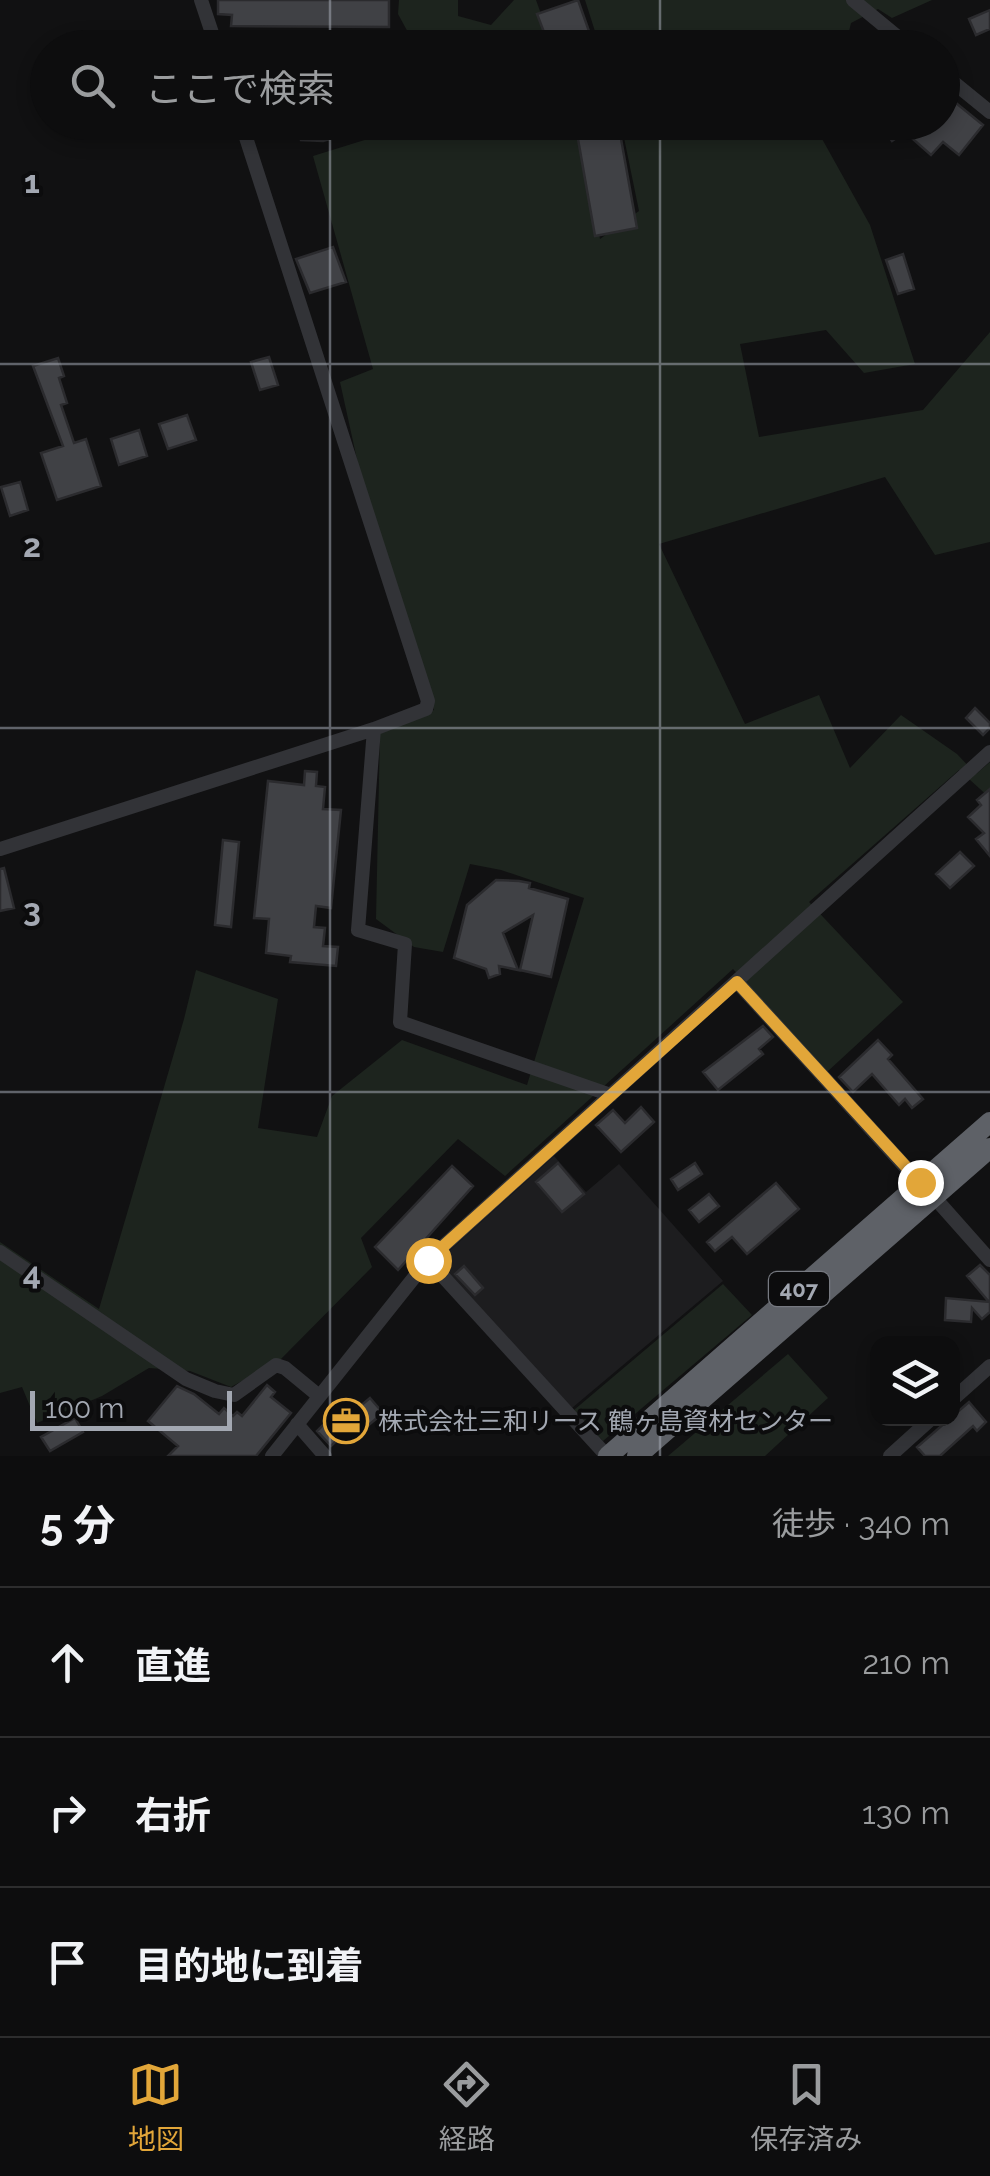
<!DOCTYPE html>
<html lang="ja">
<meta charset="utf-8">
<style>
body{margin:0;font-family:Raleway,"Noto Sans JP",sans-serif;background:#161617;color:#f1f3f6}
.controls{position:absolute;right:30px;bottom:30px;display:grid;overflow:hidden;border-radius:20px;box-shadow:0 5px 15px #0003}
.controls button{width:90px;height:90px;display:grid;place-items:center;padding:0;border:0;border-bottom:2px solid #2d2d2e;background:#0d0d0e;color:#f1f3f6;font:50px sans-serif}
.scale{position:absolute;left:30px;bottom:25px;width:202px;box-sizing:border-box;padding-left:10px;border:5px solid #a3a8b2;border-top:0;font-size:28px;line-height:35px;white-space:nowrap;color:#a3a8b2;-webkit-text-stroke:8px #0c0c0d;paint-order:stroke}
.stop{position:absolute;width:30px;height:30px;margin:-22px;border:8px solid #e2a639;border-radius:50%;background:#fff}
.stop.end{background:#e2a639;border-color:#fff;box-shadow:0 2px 10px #0008}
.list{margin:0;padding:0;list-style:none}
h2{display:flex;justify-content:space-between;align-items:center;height:130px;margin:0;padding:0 40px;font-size:42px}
h2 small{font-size:32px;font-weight:400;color:#9a9c9e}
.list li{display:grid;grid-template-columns:65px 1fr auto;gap:30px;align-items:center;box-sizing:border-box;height:150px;padding:0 40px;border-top:2px solid #2d2d2e}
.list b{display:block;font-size:38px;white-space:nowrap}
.list em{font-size:32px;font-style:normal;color:#9a9c9e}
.icon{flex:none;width:55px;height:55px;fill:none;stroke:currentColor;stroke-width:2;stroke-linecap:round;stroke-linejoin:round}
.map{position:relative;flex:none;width:990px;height:1456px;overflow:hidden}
.search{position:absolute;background:#0d0d0e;box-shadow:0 5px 15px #0003;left:30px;right:30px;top:30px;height:110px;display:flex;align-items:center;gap:25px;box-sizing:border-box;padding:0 35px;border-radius:55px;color:#9a9c9e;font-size:38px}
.sheet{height:580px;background:#0d0d0e}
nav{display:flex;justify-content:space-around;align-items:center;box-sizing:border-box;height:140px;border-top:2px solid #2d2d2e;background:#0d0d0e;font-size:28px;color:#9a9c9e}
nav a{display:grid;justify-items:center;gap:5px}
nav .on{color:#e2a639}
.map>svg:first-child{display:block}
</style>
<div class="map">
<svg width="990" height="1456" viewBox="0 0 990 1456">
<rect width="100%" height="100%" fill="#111112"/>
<path fill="#1d1d1f" d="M554 1156 586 1192 619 1164 723 1281 572 1408 437 1262Z"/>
<path fill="#1d241e" d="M399 0H458V16L491 25 514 0H536L553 47H416L398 14Z
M585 0H932L892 18 878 9 851 23 845 48 600 47Z
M403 123H578L600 239 639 211 621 123H827L816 128 870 225 915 364 864 373 826 330 740 344 759 437 923 410 990 332V542L935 555 885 477 659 544 745 724 819 695 850 768 901 715 957 754 976 774 990 762V798L959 770 809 902 903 1002 827 1072 733 969 505 1176 458 1139 361 1238 372 1267 280 1360 231 1387 190 1371 149 1368 102 1396 37 1423 22 1387 0 1393V1242L99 1309 184 1019 196 970 278 999 258 1128 317 1137 332 1096 402 1040 527 1085 584 898 501 870 470 864 443 952 414 947 376 919 380 732 434 710 358 464 340 382 373 369 313 156 400 129Z
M723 1284 752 1315 603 1441 574 1410Z
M788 1354 828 1398 765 1456H668Z"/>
<path fill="#404145" stroke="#2b2b2e" stroke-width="2.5" d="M218 0H389V27L231 26 232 15 218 14Z
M578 0 595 48H550L537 14Z
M990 10V29L976 35 969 19Z
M956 103 983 125 959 155 943 142 931 155 905 132 892 141 886 132 897 124 895 122H919L915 125 919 131 926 122H942Z
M301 122H355V132L323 141 301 140Z
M575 122H618L637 228 595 236Z
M333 247 346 282 310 293 296 259Z
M903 254 914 289 898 294 886 260Z
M269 357 278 385 260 390 251 362Z
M58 358 64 376 59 378 67 403 61 405 74 443 86 439 101 486 57 500 41 453 63 446 33 366Z
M187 415 196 440 168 449 159 424Z
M139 430 147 456 119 465 111 439Z
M20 482 28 510 10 516 1 487Z
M975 708 990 723V728L983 735 966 718Z
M305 771 317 772 316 786 325 787 323 809 341 810 331 908 316 906 314 927 325 928 323 946 338 947 336 966 290 962 291 956 266 953 269 919 254 918 268 781 304 785Z
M990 789V856L976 839 984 833 968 817 981 805 977 800Z
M223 840 239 842 231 927 215 925Z
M960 852 974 866 950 888 936 874Z
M4 868 14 908 0 911V869Z
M496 880 519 881 530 883 529 888 568 899 551 977 520 970 533 915 503 933 518 970 499 966 500 974 489 978 486 969 454 958 467 905Z
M763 1026 773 1037 759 1049 763 1054 718 1090 703 1072Z
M878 1040 892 1055 888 1059 923 1099 912 1108 905 1099 899 1105 872 1074 853 1092 839 1077Z
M641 1107 654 1122 621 1152 596 1125 613 1110 625 1123Z
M558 1163 584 1194 562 1212 536 1182Z
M695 1163 702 1174 678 1190 671 1179Z
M452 1166 473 1186 398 1270 375 1247Z
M776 1183 799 1209 747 1254 732 1237 715 1251 707 1242Z
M709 1194 719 1206 699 1222 689 1210Z
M980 1265 990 1275V1312L982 1319 972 1308 971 1322 945 1320 946 1298 989 1302 967 1276Z
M464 1266 483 1288 475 1295 455 1274Z
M267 1385 275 1392 271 1397 291 1413 256 1456H168L178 1446 148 1421 177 1386 194 1394 219 1414 224 1408 233 1416 237 1412 242 1416Z
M370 1398 383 1413 359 1433 352 1426 331 1446 317 1431 333 1415 340 1423Z
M969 1402 986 1422 977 1431 973 1426 940 1456H925L917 1447Z
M75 1418 83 1432 50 1451 41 1437Z"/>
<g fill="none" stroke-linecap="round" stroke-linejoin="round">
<path stroke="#323337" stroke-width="14" d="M201 0 217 48
M853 0 911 48
M942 73 990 112
M374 729 358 930 405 944 400 1022 611 1095
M0 849 374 729 426 709 428 701 241 122
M737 982 920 1183
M934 1197 990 1260
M0 1252 186 1379 215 1391 234 1395 276 1365 285 1368 319 1396
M428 1260 607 1456
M952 1400 990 1366
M297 1424 325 1456
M272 1456 428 1260 990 752
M890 1456 932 1418"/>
<path stroke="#5e6167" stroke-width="20" d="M608 1456 990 1122
M637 1456 990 1148"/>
</g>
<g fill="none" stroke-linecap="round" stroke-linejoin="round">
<path stroke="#e2a639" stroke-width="12" d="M428 1260 737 982 920 1182"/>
</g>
<path fill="none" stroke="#a3a8b2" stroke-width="2.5" stroke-opacity="0.55" d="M330 0V48M660 0V48M330 122V1456M660 122V1456M0 364H990M0 728H990M0 1092H990"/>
<defs>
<symbol id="office-ring" viewBox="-11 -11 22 22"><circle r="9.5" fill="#0c0c0d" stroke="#e2a639" stroke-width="1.5"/><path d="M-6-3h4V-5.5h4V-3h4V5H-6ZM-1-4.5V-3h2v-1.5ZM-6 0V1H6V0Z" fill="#e2a639"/></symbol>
</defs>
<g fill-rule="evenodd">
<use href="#office-ring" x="321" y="1396" width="50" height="50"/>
</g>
<g text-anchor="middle" stroke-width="8" stroke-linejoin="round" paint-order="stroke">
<rect fill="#0c0c0d" stroke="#767980" stroke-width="2.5" x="769" y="1272" width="60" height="34" rx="8"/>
<g font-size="22" font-weight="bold" fill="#a3a8b2">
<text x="799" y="1297">407</text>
</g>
<g font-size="25" fill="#a3a8b2" stroke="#0c0c0d" text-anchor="start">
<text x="378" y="1430">株式会社三和リース 鶴ヶ島資材センター</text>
</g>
</g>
<g font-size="32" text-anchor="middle" font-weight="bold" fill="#a3a8b2" stroke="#0c0c0d" stroke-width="8" stroke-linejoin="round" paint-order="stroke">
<text x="32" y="193">1</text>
<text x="32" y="557">2</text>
<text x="32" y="921">3</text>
<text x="32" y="1285">4</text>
</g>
</svg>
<div class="controls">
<button><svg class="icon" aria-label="layers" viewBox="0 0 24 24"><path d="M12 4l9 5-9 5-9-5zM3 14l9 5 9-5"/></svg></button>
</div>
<div class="scale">100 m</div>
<div class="stop" style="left:428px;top:1260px"></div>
<div class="stop end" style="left:920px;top:1182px"></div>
<div class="search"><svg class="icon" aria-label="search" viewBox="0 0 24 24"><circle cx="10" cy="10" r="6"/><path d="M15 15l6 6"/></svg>ここで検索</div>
</div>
<section class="sheet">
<h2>5 分<small>徒歩 · 340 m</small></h2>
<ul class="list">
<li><svg class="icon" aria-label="ahead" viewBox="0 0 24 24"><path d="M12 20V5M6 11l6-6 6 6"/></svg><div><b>直進</b></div><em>210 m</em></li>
<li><svg class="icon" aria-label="right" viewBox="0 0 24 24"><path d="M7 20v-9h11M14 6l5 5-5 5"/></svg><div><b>右折</b></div><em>130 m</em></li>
<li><svg class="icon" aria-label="arrive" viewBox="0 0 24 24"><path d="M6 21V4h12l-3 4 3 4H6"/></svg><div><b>目的地に到着</b></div></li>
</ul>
</section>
<nav>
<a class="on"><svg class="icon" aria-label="map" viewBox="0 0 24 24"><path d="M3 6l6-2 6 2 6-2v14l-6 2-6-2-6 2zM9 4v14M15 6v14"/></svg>地図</a>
<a><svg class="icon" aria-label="directions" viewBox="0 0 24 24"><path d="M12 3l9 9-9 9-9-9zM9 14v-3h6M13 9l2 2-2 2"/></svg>経路</a>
<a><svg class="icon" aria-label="saved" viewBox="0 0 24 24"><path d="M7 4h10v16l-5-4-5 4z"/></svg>保存済み</a>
</nav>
